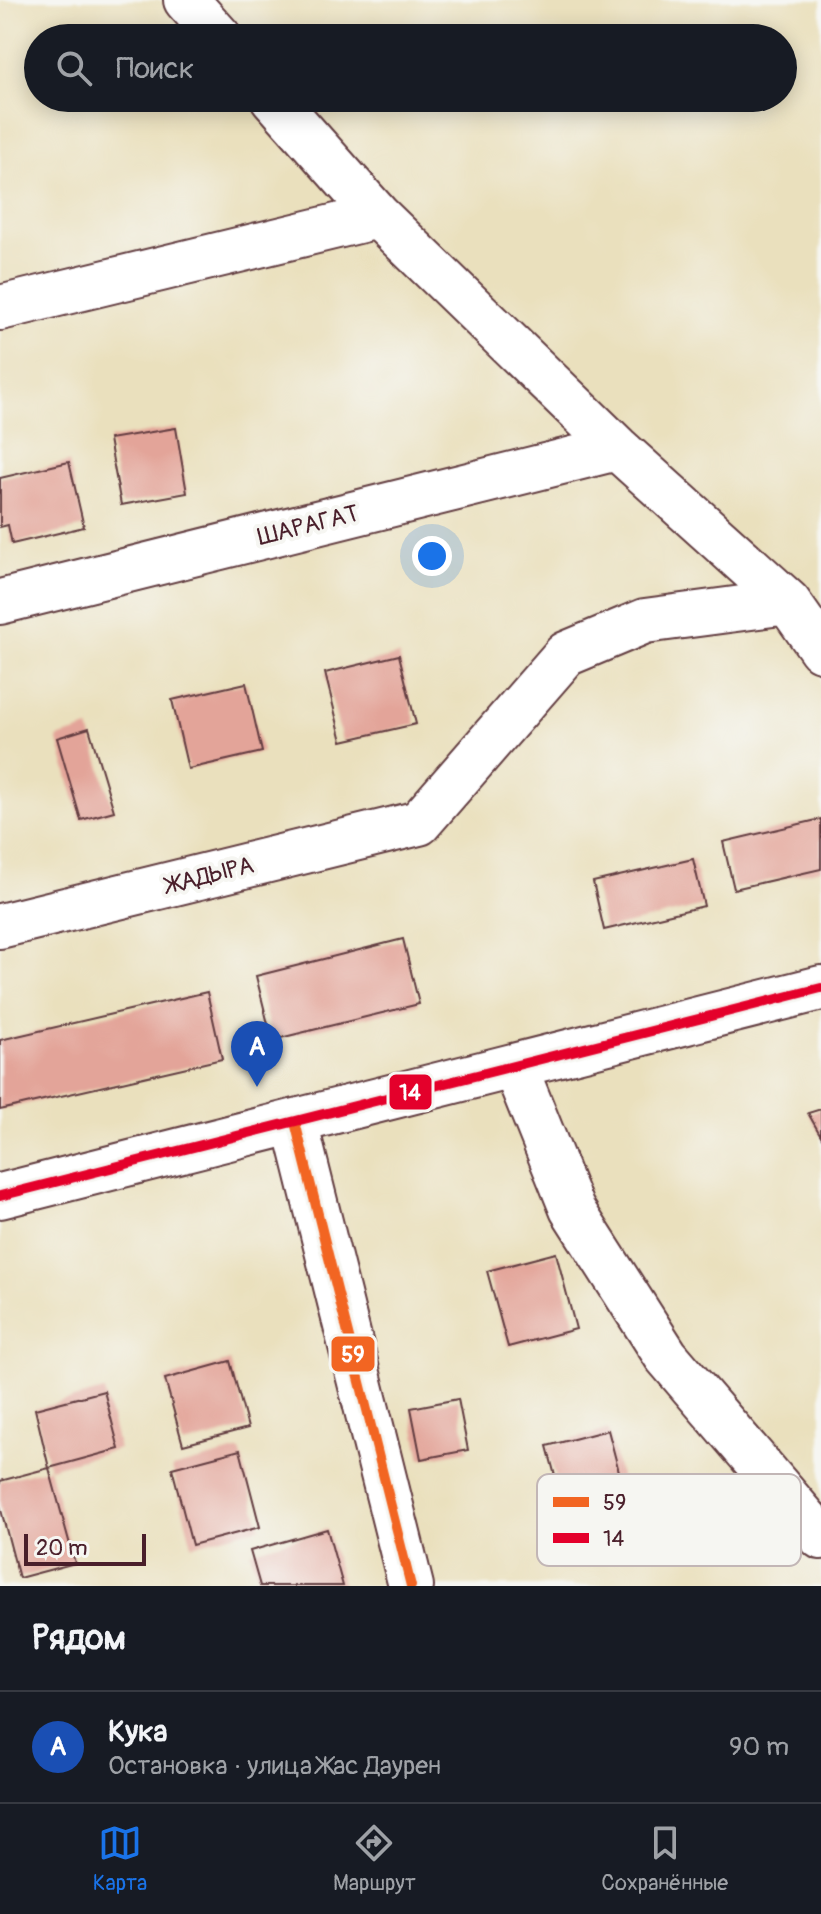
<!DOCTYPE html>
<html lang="ru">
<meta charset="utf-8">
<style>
body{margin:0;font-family:Pangolin,sans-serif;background:#20242c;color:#f1f3f6}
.scale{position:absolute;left:24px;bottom:20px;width:122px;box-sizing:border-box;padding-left:8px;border:4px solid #4a1f2b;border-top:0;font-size:22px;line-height:28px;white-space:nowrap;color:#4a1f2b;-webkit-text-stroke:6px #f6f6f2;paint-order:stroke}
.you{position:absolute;left:432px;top:556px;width:28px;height:28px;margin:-20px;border:6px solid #fff;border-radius:50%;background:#1a73e8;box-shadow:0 0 0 12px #1a73e833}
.badge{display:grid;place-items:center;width:52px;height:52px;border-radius:50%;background:#1a73e8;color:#fff;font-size:26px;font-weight:700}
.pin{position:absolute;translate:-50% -66px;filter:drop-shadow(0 2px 4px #0008)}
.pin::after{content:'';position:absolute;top:42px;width:28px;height:24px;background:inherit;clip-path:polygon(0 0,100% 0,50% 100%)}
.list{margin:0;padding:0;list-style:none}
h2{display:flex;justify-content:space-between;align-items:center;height:104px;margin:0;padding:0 32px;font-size:34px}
h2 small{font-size:26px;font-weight:400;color:#9ea1a6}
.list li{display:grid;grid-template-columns:52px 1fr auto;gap:24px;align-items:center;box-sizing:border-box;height:112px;padding:0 32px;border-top:2px solid #363941}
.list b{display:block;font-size:30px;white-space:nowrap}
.list p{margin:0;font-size:26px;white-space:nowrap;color:#9ea1a6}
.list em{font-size:26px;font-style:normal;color:#9ea1a6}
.icon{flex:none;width:44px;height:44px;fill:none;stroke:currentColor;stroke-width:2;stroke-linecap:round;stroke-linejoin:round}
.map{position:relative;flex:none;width:821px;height:1586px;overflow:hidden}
.search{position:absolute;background:#171b24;box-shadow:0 4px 20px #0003;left:24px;right:24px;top:24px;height:88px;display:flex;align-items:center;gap:20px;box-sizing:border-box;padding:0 28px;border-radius:44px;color:#9ea1a6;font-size:30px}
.sheet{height:216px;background:#171b24}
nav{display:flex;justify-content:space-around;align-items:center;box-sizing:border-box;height:112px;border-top:2px solid #363941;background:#171b24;font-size:22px;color:#9ea1a6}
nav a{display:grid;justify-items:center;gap:4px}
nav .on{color:#1a73e8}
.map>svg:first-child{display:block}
</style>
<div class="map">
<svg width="821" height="1586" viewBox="0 0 821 1586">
<rect width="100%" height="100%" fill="#f6f6f2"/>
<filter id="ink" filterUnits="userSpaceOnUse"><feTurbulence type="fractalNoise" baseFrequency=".0125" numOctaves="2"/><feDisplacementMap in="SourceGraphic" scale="16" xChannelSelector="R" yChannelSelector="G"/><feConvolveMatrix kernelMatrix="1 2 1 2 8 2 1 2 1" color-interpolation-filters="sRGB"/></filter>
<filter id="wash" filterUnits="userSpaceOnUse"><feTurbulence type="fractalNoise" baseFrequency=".006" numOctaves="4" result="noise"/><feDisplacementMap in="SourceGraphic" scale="32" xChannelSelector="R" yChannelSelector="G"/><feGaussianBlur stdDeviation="1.8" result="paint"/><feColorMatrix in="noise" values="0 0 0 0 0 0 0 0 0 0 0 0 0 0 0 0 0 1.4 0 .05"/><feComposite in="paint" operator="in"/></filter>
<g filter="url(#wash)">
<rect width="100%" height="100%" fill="#eae0bd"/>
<g id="blocks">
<path fill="#e3a499" d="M176 428 187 493 121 505 109 439Z
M69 462 84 527 12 544 8 525 0 527V478Z
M399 655 416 724 342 741 325 673Z
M246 683 262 752 188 769 172 700Z
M89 728 114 811 81 820 57 738Z
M821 819V869L734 889 723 842Z
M693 859 704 906 604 930 593 882Z
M403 939 419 1004 272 1040 256 976Z
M207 992 222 1059 0 1110V1040Z
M821 1109V1136L808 1113Z
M556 1253 576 1329 508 1347 487 1271Z
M230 1361 248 1428 183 1445 165 1379Z
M104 1391 119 1449 49 1468 35 1409Z
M458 1399 468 1450 421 1459 411 1408Z
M608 1430 626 1498 565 1513 547 1446Z
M240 1450 260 1527 192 1545 172 1468Z
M49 1468 75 1563 19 1578 0 1506V1481Z
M327 1529 343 1586H260L250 1551Z"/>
</g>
</g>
<g filter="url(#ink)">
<use href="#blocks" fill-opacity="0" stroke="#623c41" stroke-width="2"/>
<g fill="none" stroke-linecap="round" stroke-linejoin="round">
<defs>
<path id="minor" d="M186 0 220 38
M273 98 378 216 617 448 788 602 821 649
M0 308 378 216
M0 602 617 448
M0 926 419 823 566 654 645 621 788 602
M515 1067 572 1209 666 1356 821 1537
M295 1122 411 1586"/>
<path id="secondary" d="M0 1196 821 988"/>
</defs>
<use href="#minor" stroke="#623c41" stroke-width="48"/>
<use href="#secondary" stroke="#623c41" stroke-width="48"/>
<use href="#minor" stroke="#fff" stroke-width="44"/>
<use href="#secondary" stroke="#fff" stroke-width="44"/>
<defs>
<path id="bus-1" d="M295 1122 411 1586"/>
<path id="bus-2" d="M0 1196 821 988"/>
</defs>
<use href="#bus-1" stroke="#f6f6f2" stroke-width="16"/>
<use href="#bus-2" stroke="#f6f6f2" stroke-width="16"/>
<use href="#bus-1" stroke="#f26522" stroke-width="10"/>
<use href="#bus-2" stroke="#e4002b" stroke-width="10"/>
</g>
</g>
<g text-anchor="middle" stroke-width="8" stroke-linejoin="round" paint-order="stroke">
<g font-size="24" fill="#4a1f2b" stroke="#f6f6f2">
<text transform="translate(308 525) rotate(-14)" y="8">ШАРАГАТ</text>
<text transform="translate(210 875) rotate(-14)" y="8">ЖАДЫРА</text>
</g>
</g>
<rect x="537" y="1474" width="264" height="92" rx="12" fill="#f6f6f2" stroke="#c2b6b6" stroke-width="2"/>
<rect x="553" y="1497" width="36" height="10" fill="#f26522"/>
<rect x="553" y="1533" width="36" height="10" fill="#e4002b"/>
<g font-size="22" fill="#4a1f2b">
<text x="603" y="1510">59</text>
<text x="603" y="1546">14</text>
</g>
<g stroke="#f6f6f2" stroke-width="3">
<rect x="388" y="1073" width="45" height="38" rx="8" fill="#e4002b"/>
<rect x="330" y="1335" width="46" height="38" rx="8" fill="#f26522"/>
</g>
<g font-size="22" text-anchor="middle" font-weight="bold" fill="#fff">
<text x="410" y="1100">14</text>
<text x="353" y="1362">59</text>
</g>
</svg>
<div class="scale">20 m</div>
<div class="you"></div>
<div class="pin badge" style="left:257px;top:1087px;background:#1a4fb4">A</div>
<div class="search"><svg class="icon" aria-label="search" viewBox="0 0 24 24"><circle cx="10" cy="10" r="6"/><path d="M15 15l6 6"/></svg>Поиск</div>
</div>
<section class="sheet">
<h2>Рядом<small></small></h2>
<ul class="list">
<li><span class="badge" style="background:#1a4fb4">A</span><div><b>Кука</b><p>Остановка · улица Жас Даурен</p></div><em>90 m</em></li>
</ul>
</section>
<nav>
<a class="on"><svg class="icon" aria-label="map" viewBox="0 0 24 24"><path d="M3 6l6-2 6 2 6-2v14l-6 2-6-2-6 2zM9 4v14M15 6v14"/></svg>Карта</a>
<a><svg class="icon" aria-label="directions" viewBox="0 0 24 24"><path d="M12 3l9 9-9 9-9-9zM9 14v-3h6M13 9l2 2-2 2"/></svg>Маршрут</a>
<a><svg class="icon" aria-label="saved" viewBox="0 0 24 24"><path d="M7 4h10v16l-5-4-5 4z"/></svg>Сохранённые</a>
</nav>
